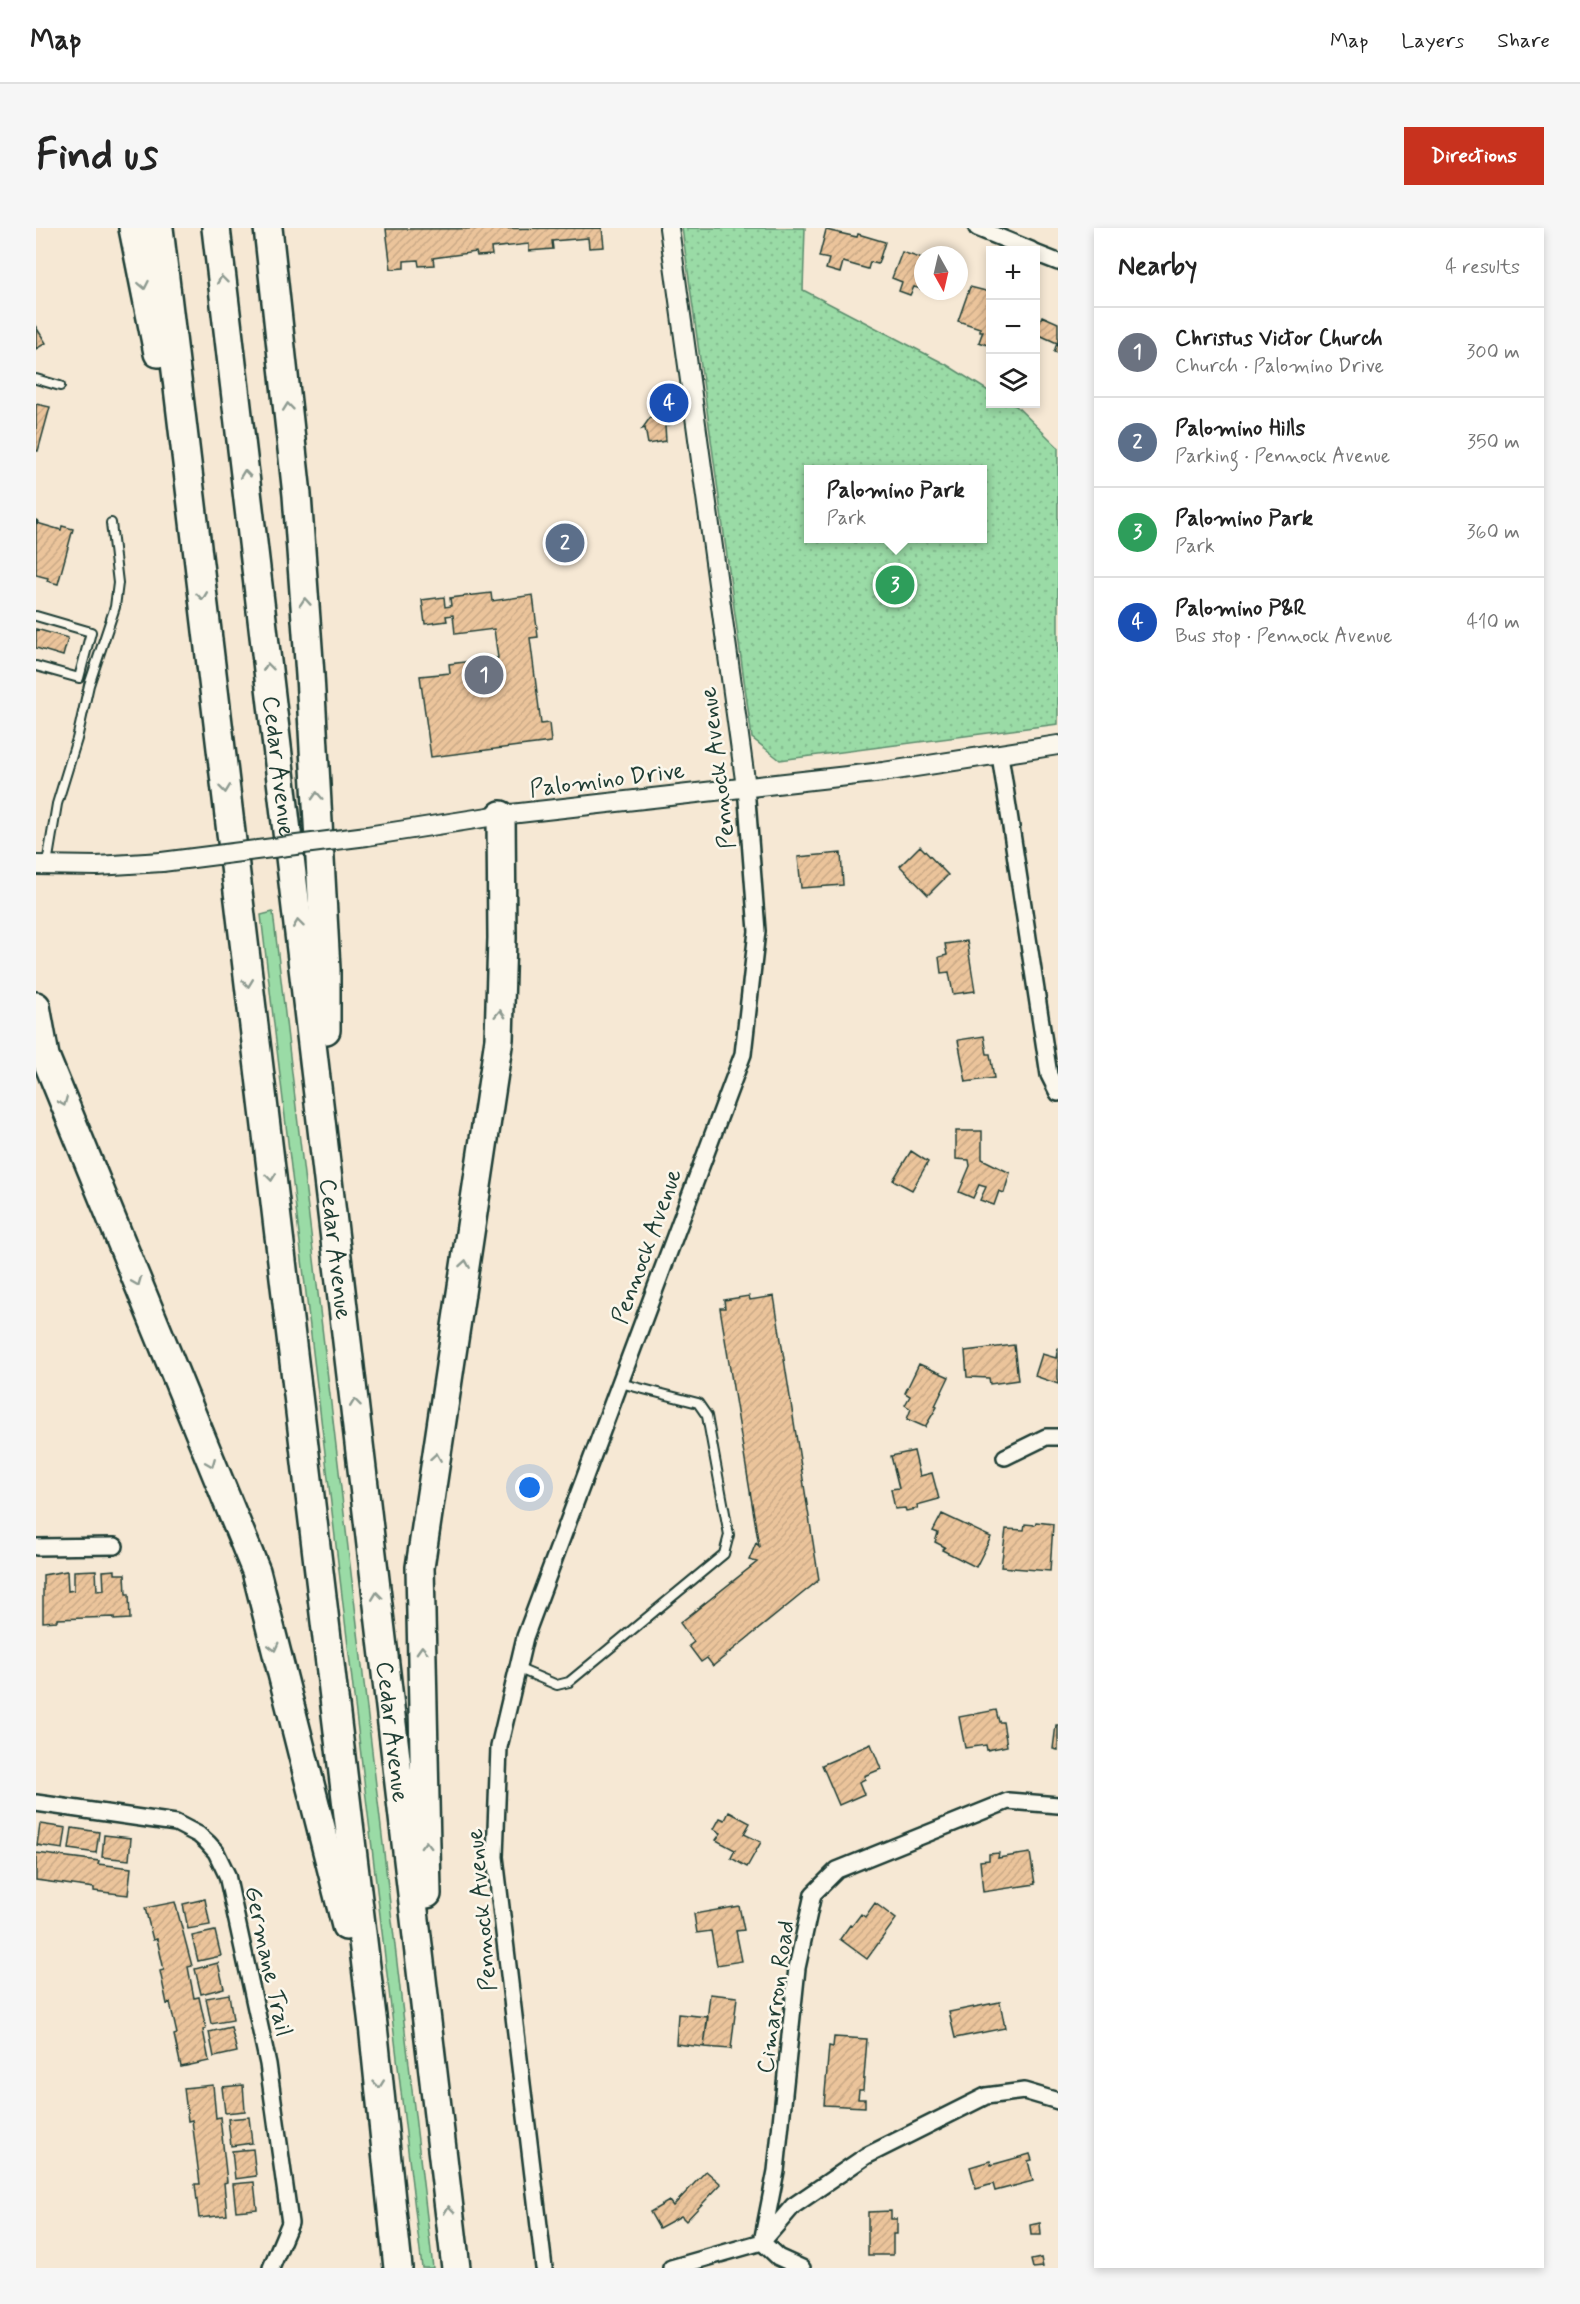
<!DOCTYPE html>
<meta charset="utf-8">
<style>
body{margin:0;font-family:Mynerve,sans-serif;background:#f6f6f6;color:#222}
.controls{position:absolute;right:18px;top:18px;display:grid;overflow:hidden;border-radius:0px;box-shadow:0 3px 9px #0003}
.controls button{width:54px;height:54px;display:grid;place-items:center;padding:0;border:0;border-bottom:2px solid #e0e0e0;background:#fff;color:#222;font:30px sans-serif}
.compass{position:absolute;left:878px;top:18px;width:54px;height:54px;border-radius:50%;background:#fff;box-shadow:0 3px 9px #0003;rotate:172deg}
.you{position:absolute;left:494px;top:1260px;width:21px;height:21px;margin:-15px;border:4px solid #fff;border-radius:50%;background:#1a73e8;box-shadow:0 0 0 9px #1a73e833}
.badge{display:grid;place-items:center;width:39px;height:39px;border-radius:50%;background:#c8321e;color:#fff;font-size:20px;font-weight:700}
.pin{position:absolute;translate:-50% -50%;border:3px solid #fff;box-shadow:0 2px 6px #0006}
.popup{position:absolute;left:768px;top:237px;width:183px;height:78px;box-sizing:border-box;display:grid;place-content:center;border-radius:0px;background:#fff;filter:drop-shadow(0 2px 4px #0005);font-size:20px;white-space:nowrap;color:#767676}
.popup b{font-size:22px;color:#222}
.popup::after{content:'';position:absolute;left:50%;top:100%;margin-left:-12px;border:12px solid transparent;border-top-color:#fff}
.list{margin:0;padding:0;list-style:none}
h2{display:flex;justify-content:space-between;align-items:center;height:78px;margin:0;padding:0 24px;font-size:26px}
h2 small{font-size:20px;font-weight:400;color:#767676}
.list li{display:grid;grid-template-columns:39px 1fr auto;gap:18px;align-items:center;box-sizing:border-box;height:90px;padding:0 24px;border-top:2px solid #e0e0e0}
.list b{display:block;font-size:22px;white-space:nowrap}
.list p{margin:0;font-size:20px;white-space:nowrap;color:#767676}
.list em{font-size:20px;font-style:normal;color:#767676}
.icon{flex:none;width:33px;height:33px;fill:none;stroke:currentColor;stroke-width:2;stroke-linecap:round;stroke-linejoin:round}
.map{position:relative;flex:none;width:1022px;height:2040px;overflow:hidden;border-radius:0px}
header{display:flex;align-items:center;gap:36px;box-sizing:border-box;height:84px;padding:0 30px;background:#fff;border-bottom:2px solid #e0e0e0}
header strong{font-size:28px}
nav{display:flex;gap:33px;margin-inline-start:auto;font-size:21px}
.intro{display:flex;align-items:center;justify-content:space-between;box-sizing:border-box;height:144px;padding:0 36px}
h1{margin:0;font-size:42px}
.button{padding:15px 27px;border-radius:0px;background:#c8321e;color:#fff;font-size:21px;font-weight:700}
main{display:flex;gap:36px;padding:0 36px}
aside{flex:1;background:#fff;border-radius:0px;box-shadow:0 3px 9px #0003}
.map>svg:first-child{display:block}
</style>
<header>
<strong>Map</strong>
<nav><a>Map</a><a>Layers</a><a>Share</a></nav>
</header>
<div class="intro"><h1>Find us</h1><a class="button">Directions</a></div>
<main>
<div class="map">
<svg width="1022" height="2040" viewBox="0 0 1022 2040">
<defs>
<pattern id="park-dots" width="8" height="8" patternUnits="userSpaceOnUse" patternTransform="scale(1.5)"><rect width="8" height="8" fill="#9adba6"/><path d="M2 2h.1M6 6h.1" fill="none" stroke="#84bd90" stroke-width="1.8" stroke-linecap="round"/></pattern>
<pattern id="building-hatch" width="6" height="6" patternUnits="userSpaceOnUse" patternTransform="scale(1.5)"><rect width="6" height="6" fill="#ebc49b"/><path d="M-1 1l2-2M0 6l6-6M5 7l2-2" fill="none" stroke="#c9a986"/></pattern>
</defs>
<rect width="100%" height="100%" fill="#f6e8d4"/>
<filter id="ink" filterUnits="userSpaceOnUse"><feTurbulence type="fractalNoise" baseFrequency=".0167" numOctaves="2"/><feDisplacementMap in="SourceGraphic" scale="12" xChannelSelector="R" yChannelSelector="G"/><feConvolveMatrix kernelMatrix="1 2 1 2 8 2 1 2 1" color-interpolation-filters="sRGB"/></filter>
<g filter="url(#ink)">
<path fill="#9adba6" stroke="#5c8c6d" stroke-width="1.5" d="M237 684 397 2040H386L225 687Z"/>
<path fill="url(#park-dots)" stroke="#5c8c6d" stroke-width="1.5" fill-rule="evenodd" d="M646 0H769L767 62 911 137 954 164V176H975L980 178 1022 219V496L744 532 716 510ZM772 242H946V310H772Z"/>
<path fill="url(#building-hatch)" stroke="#1f3d34" stroke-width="1.5" d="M566 0 568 19 553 20 552 10 516 13 517 21 493 23V16L455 20 456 27 441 28 440 24 397 30 398 37 383 38 382 32 368 33V40L355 41 350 1Z
M790 2 821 9 822 6 849 14 842 36 834 34 832 41 807 34 804 45 790 41 793 31 783 29Z
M866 24 887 31V58L885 61 878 59 874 67 863 63 866 54 856 50Z
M934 59 954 64V118L943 114 947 103H944V100L922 93Z
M1006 88 1022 95V125L1018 124 1021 115 999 105Z
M0 99 10 115 0 121Z
M625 160 627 173 632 165 636 196 629 198 630 213 612 216 609 200 606 201 621 180 619 161Z
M0 176 14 179 2 223H0Z
M0 292 2 293 1 295 25 302 26 298 37 301 22 356 11 353 12 350 0 347Z
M455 365 456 373 497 367 502 409 494 410 505 496 513 495 515 514 395 529 384 448 414 445 413 436 462 430 458 401 419 406 417 387 410 388 411 393 389 396 386 372 408 369 409 379 415 378 414 370Z
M0 401 32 410 27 428 0 420Z
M884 618 912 647 892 667 864 638Z
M805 625 807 657 765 660 762 629Z
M931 713 939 763 917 766 913 744 905 745 903 729 911 727 909 716Z
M948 808 951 826H954L958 850 930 854 922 812Z
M920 903H946V931L974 945 968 965 963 963 958 977 944 972 950 959 943 957 937 970 923 964 934 938 933 932 920 931Z
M875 923 892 934 876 962 857 952Z
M713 1068 714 1072 738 1068 783 1352 677 1438 671 1430 665 1434 653 1418 658 1414 644 1395 721 1334 713 1332 720 1315 723 1318 684 1080H689L688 1072Z
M978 1117 982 1152 954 1156 953 1150 931 1149 929 1123Z
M1022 1120V1156L999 1148 1006 1126 1020 1130Z
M883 1136 913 1149 899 1178 901 1179 889 1199 871 1191 875 1181 869 1177 874 1168 869 1165Z
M878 1223 884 1248 896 1245 903 1271 881 1277 882 1281 870 1283 869 1280 859 1281 855 1261 863 1260 855 1228Z
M906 1286 955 1309 940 1339 906 1322 909 1319 899 1314 902 1305 897 1303Z
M1000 1294 1017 1296 1014 1343 965 1339 970 1301 988 1302 989 1296 999 1297Z
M60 1342 61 1363 68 1362 67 1343 79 1342V1346H89L90 1366H93L94 1391 78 1392V1389L21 1391V1393L7 1394V1347L31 1343 32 1363 38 1362V1343Z
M960 1482 963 1494H967L971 1518 951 1522 950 1517 929 1520 923 1489Z
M1020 1497H1022V1522L1017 1521Z
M835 1516 845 1541 828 1548 829 1551 823 1554 828 1566 803 1577 786 1537Z
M693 1584 714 1595 708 1606 725 1614 711 1639 695 1630 699 1622 680 1612 685 1605 678 1601 684 1590 689 1592Z
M4 1596 30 1600 27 1621 1 1617Z
M36 1600 63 1604 60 1625 33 1621Z
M68 1607 95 1610 93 1632 66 1629Z
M0 1625 63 1633 62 1636 95 1640 92 1667 58 1663V1660L0 1652Z
M963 1625 962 1630 994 1625 999 1656 947 1664 944 1633 953 1632V1626Z
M169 1671 174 1697 152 1701 147 1676Z
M139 1674 156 1738 152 1739 158 1770 163 1769 170 1801 167 1802 173 1833 145 1839 138 1807 141 1806 134 1775 131 1776 124 1743 128 1742 121 1711 117 1712 109 1680Z
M839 1675 860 1691 831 1731 804 1711 814 1697 816 1698 825 1686 829 1689Z
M703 1678 708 1702 700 1703 706 1733 681 1737 675 1703 661 1705 658 1686Z
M179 1703 185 1728 162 1733 156 1708Z
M182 1735 188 1760 165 1766 159 1741Z
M193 1766 197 1792 175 1796 170 1770Z
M674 1766 701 1769 695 1821 668 1819Z
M964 1774 969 1800 919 1810 913 1784Z
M642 1786 672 1789 668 1819 640 1816Z
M195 1799 201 1824 178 1829 173 1804Z
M798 1809 831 1811 827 1862H823L822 1871H829V1879L788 1877 793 1818 797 1819Z
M177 1857 180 1890 184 1889 191 1954 188 1955 191 1987 163 1990 159 1956H164L156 1892 152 1893 148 1860Z
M207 1857 209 1883 189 1885 186 1859Z
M213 1889 216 1915 195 1918 192 1891Z
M217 1921 220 1948 199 1951 196 1923Z
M994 1926 996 1932 992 1933 997 1953 959 1963 957 1956 940 1961 934 1939 954 1933 955 1937Z
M670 1943 685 1956 650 1993 645 1988 623 2000 614 1984 633 1973 637 1978Z
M218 1954 221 1981 200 1983 197 1956Z
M855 1983V1991H861V2006H857V2027H832V1984Z
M1004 1995 1005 2007H995L994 1997Z
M1005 2030 1007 2039 997 2040 995 2032Z"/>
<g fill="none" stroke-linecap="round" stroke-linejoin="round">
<defs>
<path id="service" d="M0 151 24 158
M0 388 55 404 43 450 0 438
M11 636 21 576 41 511 53 457 79 379 82 355 75 295
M481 1440 521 1457 533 1454 688 1326 693 1307 671 1188 662 1175 584 1155"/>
<path id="minor" d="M941 0 995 22
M999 25 1022 34
M964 527 1013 847 1022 865
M969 1229 1010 1209H1022
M0 1319 79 1318
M0 1575 140 1595 163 1607 172 1615 180 1624 191 1647 232 1836 254 1995 235 2040
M508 2040 459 1629 463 1519 489 1409 707 826 721 703 710 559
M635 2040 726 2014 740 1943 761 1740 777 1666 801 1642 972 1573 1022 1577
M766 2040 742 2029 726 2014 757 1978 830 1928 950 1868 988 1863 1022 1873"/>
<path id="tertiary" d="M633 0 710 559
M331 608 465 587 847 544 1022 517
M0 637 61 638 126 634"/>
<g id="motorway">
<path d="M97 0 122 125"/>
<path d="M123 0 337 1797 362 2040"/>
<path id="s1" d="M180 0 420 2040"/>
<path d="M232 0 261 267 274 447 290 741V802"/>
<path d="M0 778 9 828 220 1343 310 1698"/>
<path d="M391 1666 384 1339 463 811 466 710 465 587"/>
</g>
</defs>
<use href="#service" stroke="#1f3d34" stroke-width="12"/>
<use href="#minor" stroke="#1f3d34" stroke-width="20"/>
<use href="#tertiary" stroke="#1f3d34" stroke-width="22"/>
<use href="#motorway" stroke="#1f3d34" stroke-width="32"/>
<use href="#service" stroke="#fbf7ec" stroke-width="8"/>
<use href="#minor" stroke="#fbf7ec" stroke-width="15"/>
<use href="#tertiary" stroke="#fbf7ec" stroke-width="18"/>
<use href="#motorway" stroke="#fbf7ec" stroke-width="27"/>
<defs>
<path id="tertiary-bridge" d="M126 634 331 608"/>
</defs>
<use href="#tertiary-bridge" stroke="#1f3d34" stroke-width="22" stroke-linecap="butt"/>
<use href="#tertiary-bridge" stroke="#fbf7ec" stroke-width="18"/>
</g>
<defs><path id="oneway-chevron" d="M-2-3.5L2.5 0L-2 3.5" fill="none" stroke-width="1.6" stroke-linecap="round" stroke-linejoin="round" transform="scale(1.5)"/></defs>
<g stroke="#8d9a90">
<use href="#oneway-chevron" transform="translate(186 52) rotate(-97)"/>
<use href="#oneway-chevron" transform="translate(108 57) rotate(79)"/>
<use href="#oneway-chevron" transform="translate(252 179) rotate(-96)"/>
<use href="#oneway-chevron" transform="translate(209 246) rotate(-97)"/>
<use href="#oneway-chevron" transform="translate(166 368) rotate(83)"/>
<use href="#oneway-chevron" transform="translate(269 374) rotate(-94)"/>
<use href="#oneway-chevron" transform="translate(232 439) rotate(-97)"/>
<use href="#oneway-chevron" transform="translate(189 561) rotate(83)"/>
<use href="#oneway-chevron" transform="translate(281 568) rotate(-93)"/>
<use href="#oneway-chevron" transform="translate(262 696) rotate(-97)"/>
<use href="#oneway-chevron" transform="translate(212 755) rotate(83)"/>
<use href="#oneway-chevron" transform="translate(464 786) rotate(-88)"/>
<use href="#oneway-chevron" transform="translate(27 874) rotate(68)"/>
<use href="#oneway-chevron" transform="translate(235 949) rotate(83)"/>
<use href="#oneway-chevron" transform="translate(429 1036) rotate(-81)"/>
<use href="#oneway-chevron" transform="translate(101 1054) rotate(68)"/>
<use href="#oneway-chevron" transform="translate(319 1175) rotate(-97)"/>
<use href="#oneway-chevron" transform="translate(400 1229) rotate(-81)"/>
<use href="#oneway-chevron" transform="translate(175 1235) rotate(68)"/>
<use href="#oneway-chevron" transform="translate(341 1368) rotate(-97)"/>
<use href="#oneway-chevron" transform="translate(238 1419) rotate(76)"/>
<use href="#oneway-chevron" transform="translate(386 1422) rotate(-92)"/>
<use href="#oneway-chevron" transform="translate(390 1617) rotate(-91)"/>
<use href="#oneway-chevron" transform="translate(343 1856) rotate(84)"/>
<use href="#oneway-chevron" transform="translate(413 1982) rotate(-97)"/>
</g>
</g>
<g text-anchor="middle" stroke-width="5" stroke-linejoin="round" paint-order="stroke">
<g font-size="24" fill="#1f3d34" stroke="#fbf7ec">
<text dy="8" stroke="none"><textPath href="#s1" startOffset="542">Cedar Avenue</textPath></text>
<text transform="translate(681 540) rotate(-97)" y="8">Pennock Avenue</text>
<text transform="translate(571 551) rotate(-7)" y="8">Palomino Drive</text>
<text transform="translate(610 1018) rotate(-70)" y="8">Pennock Avenue</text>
<text dy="8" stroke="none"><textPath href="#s1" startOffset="1028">Cedar Avenue</textPath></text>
<text dy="8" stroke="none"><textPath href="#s1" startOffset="1514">Cedar Avenue</textPath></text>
<text transform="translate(445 1682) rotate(-95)" y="8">Pennock Avenue</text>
<text transform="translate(233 1733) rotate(78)" y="8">Germane Trail</text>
<text transform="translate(739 1769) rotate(-82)" y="8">Cimarron Road</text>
</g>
</g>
</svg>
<div class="controls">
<button>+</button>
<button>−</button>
<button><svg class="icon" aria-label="layers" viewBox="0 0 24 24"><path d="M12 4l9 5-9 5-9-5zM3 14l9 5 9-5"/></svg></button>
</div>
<svg class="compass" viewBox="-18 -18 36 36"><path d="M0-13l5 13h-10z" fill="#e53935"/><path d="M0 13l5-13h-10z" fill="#767676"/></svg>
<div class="you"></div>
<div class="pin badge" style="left:448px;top:447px;background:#6b7280">1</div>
<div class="pin badge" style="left:529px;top:315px;background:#5c6f8a">2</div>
<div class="pin badge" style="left:859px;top:357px;background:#2e9e5b">3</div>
<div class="popup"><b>Palomino Park</b>Park</div>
<div class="pin badge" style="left:633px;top:175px;background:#1a4fb4">4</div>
</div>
<aside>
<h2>Nearby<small>4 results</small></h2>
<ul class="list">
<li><span class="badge" style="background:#6b7280">1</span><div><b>Christus Victor Church</b><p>Church · Palomino Drive</p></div><em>300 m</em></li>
<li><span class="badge" style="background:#5c6f8a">2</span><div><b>Palomino Hills</b><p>Parking · Pennock Avenue</p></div><em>350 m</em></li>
<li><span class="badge" style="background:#2e9e5b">3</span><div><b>Palomino Park</b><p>Park</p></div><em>360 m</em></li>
<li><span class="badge" style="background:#1a4fb4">4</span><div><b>Palomino P&amp;R</b><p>Bus stop · Pennock Avenue</p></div><em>410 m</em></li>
</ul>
</aside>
</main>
